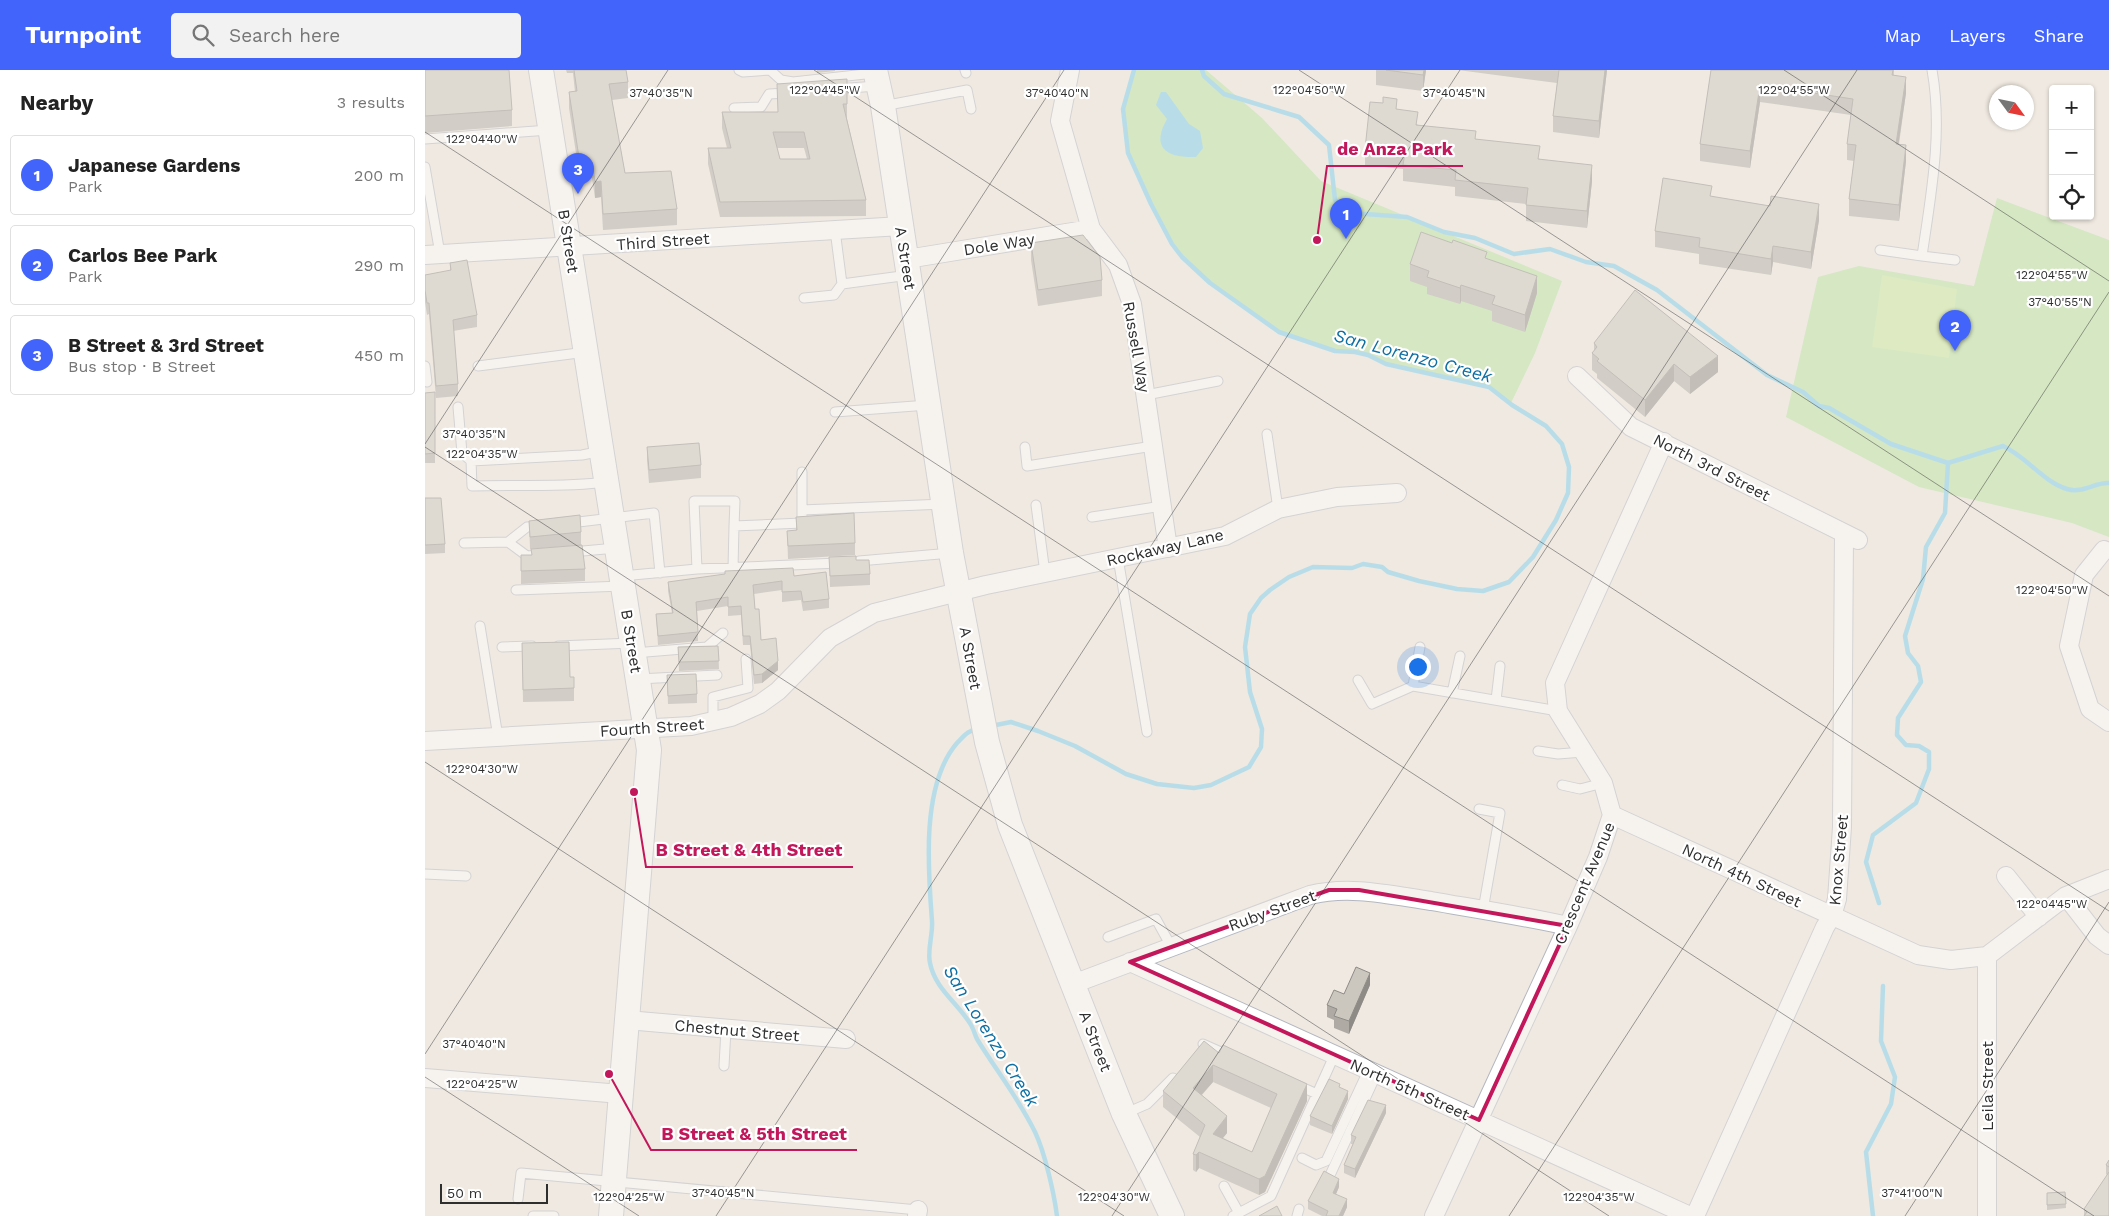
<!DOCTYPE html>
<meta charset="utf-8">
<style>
body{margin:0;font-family:"Work Sans",sans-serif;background:#f2f2f2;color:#222}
.controls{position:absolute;right:15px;top:15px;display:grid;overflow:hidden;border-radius:5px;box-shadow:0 1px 4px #0004}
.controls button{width:45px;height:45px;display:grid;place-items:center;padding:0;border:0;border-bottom:1px solid #e0e0e0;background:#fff;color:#222;font:25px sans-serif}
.compass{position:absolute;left:1564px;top:15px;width:45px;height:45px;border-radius:50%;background:#fff;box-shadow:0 1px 4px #0004;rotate:123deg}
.scale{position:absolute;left:15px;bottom:12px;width:108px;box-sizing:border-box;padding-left:5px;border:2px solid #2e2e2e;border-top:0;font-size:14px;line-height:18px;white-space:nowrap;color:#2e2e2e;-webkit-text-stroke:4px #fff;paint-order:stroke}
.you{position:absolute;left:992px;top:596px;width:18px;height:18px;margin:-12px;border:4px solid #fff;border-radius:50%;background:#1a73e8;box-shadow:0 0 0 8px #1a73e833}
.badge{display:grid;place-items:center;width:32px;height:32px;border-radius:50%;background:#4264fb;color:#fff;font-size:16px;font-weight:700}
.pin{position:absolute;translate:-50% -41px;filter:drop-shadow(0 1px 2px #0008)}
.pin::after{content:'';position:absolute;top:26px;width:18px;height:15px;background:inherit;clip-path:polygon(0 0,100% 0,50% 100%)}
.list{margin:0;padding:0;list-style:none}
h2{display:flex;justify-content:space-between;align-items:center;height:65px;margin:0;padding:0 20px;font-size:21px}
h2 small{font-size:16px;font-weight:400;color:#767676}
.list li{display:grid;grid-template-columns:32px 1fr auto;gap:15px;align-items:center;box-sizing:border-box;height:80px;margin:0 10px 10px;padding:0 10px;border:1px solid #e0e0e0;border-radius:5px}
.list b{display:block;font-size:19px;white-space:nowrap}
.list p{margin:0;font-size:16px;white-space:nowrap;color:#767676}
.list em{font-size:16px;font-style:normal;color:#767676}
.icon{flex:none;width:28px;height:28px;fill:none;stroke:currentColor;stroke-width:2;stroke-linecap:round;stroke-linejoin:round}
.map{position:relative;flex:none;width:1684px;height:1146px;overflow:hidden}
header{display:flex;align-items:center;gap:30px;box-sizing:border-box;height:70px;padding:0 25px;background:#4264fb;color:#fff}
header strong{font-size:24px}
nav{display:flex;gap:28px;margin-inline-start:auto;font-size:18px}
.search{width:350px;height:45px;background:#f2f2f2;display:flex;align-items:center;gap:12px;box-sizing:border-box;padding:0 18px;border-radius:5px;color:#767676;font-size:19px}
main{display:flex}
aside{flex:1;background:#fff}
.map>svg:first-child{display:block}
</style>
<header>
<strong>Turnpoint</strong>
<div class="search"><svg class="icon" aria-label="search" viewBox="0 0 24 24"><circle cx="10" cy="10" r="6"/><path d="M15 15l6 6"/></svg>Search here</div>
<nav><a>Map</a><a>Layers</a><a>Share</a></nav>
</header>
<main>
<aside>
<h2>Nearby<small>3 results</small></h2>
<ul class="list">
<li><span class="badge">1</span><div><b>Japanese Gardens</b><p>Park</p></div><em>200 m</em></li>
<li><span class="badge">2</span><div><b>Carlos Bee Park</b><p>Park</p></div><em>290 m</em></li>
<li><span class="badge">3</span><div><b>B Street &amp; 3rd Street</b><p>Bus stop · B Street</p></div><em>450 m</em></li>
</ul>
</aside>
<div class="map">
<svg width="1684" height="1146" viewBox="0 0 1684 1146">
<rect width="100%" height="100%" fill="#efe9e1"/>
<path fill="#b6e59e" d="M709 0H781L837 48 896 111 1137 211 1110 283 1086 333 1056 313 961 294 952 288 930 282 910 281 854 262 785 213 747 174 717 112C692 81 696 35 709 0Z
M1572 128 1684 170V467L1647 453 1494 417 1361 347 1393 207 1434 196 1549 216Z"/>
<path fill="#c9ec9a" d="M1457 205 1532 219 1524 288 1447 277Z"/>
<path fill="#75cff0" d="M736 22H741L764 54 775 61 778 78 771 87C743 88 725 79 742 49L731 35Z"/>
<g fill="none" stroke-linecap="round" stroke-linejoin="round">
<path stroke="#75cff0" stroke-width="4.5" d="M777 0 779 6 799 24 874 47 904 75 910 130 926 143 982 147 1019 162 1050 168 1089 184 1125 179 1161 192 1189 196 1232 220 1342 305 1378 322 1394 336 1404 338 1466 374 1523 393
M1523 393 1578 376C1602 387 1617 411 1642 419 1657 424 1670 412 1684 413
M566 656 586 652 613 661 650 676 701 704 732 714 769 718 786 715 824 697 836 677 837 659 825 622 820 577 825 544 836 528 845 520 864 507 888 497 927 498 938 494 957 497 963 502 994 511 1032 519 1058 521 1084 512 1108 487 1131 450 1143 423 1144 397 1137 374 1121 356 1087 335 1064 317 961 294 943 285 930 282 910 281 854 262 785 213 757 187 747 174 726 134 703 83 698 39 709 0
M553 659C543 660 539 666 532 673 496 715 503 799 507 851 508 865 502 880 505 893 510 919 534 934 546 955 549 960 550 965 552 969 571 1000 594 1029 610 1062 620 1083 629 1123 632 1146
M1454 833 1441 792 1448 765 1491 733 1504 699V682L1494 676 1481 675 1472 665 1473 648 1496 612 1493 596 1483 583 1480 566 1498 509 1501 477 1520 443 1523 393
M1448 1146 1441 1082 1466 1034 1470 1007 1456 971 1458 916"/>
<defs>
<path id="lane" d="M314 0 318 2 345 0 356 10 368 12 449 3
M540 0 541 3
M1507 0C1518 62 1506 124 1497 186L1530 190
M411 19 452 16
M458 36 542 20 546 39
M309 38 336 37 344 24 363 23
M0 69 124 60
M0 97 15 184
M410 160 417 214
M1455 180 1497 186
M379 228 409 225 417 214 484 205
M0 296 2 312
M53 296 161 282
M721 325 793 311
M33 337 37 383 46 391 157 385 177 381
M410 342 503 335
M842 364 853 439
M600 377 602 396 728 376
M46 391 47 416C92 414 136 418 181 412
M611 435 620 503
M377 440 519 434
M667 447 737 436
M145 453 229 443 235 503
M83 472 102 486 114 485
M39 473 83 472 102 457 114 456
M147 482 191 478
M693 488 722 662
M434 491 526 483
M308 498 309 456
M272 499 414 493
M197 506 272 499 269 431H310L309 456 377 453V402
M91 520 198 516
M55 556 73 667
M133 576 207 573
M77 577 107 576
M209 583 282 577 298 563
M213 609 292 605
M933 610 947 634 988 616 1133 641
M988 616 995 577
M1027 623 1035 586
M1071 630 1075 596
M288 652V627L323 618 321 589
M1113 681 1133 684 1158 682
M1137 715 1155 719 1178 713
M1054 739 1075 743 1058 840
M0 804 41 806
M683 867 731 849 747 878
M778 974 805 986
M299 996 301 959
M872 1015 892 1024
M699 1044 722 1034 748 1008
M877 1088 891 1095 901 1091 943 1001
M906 1103 951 1005
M799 1116 814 1143
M93 1129 96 1103 493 1140
M108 1146H129
M808 1146 846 1126 909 986
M872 1146 874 1139"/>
<path id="street" d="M645 0 635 51 666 159 693 195 707 234 743 478
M0 185 476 156
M482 189 666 159
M1152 306 1206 357 1433 470
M1679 480 1659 505 1644 576 1665 639 1684 652
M0 671 266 656 306 647 335 634 353 621 405 568 449 543 561 515 800 466 853 439 912 427 972 423
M1187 745 1493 885 1526 890 1562 886 1641 826 1684 809
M1581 806 1614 847
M1641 826 1672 866 1684 875
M705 892 1265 1146
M648 914 885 825C925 815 965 825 1006 831 1052 839 1098 846 1143 856
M202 950 421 969
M0 1008 196 1024
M492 1146 493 1140
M1009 1146 1143 856 1173 787 1187 745 1178 713 1133 641 1130 613 1239 372
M1270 1146 1400 857 1407 846 1412 829 1417 757 1419 463
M1562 1146V886"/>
<path id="secondary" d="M116 0 224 680 186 1146
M450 0 458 36 526 483 562 672 585 755 699 1044 747 1146"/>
</defs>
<use href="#lane" stroke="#b4b7c1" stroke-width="11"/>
<use href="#street" stroke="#b4b7c1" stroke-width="20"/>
<use href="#secondary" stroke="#b4b7c1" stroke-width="26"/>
<use href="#lane" stroke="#fff" stroke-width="9"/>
<use href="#street" stroke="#fff" stroke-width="18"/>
<use href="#secondary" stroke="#fff" stroke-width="24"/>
</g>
<path fill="#afaba4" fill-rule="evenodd" d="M0 0 87 40V56L0 63Z
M141 0H201L203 12V28L187 30 200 103 252 139V155L178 160 176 127 170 128 167 108 155 109 144 38V22H150L148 3H142Z
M392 0H410V1L392 3Z
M951 0H1001L998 21 951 15Z
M1033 0H1182L1174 68 1128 62V46L1132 13Z
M1286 0H1469V5L1481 23 1474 74 1481 91 1474 151 1424 146V129L1429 91 1422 90V74L1426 45 1335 32 1325 98 1275 91V74Z
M422 9V49L441 130V146L295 147 283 94V78H302L297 58V42H353ZM352 78H379L382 89H355Z
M972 39 993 55 1051 69 1115 89 1167 111 1162 158 1101 151V134L1030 126V117L978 111V99L940 95V79Z
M1287 127 1394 150 1386 199 1348 192 1346 205 1274 194V184L1230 177V161Z
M606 173 677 210V226L613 236 606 190Z
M1062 189 1112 223 1100 262 1067 251V241L1036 231 1035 234 1002 224V217L985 211V194Z
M25 193 52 245V257L28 261 33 314V326L11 328 4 244 2 245 0 232V205L25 201Z
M1169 273 1293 302 1265 324 1249 311 1220 347 1172 308V304L1167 300V283L1169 281Z
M10 322V393H0V323Z
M222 377 276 395V408L224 413 222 390Z
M0 428 20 474V483L0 484Z
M371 447 430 473V485L363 489 362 461 371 460Z
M104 451 156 462V475L105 479Z
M96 485 160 499V511L96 514Z
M404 487 431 490 445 504V515L405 517Z
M369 506 404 529V538L378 541 376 530 357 532V520L329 524 330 539 336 570 353 600 337 613 329 614 325 575H318L316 545 303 546V536L272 541 273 571 233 575 231 544 247 543 243 521V512Z
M97 573 145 607H149V631L98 632Z
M293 576 294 599 254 601 253 577Z
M242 605 272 624V633L243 634Z
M945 915 924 964 909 958V950L902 947V935L919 924Z
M794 983 882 1031 840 1122 834 1125 774 1098 771 1102 768 1100V1084L775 1067 738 1037V1021ZM788 1012 846 1038 827 1082 798 1068 802 1063 777 1025Z
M923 1029 907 1064 885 1055V1046Z
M961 1043 930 1108 919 1103V1095L928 1074H926V1065Z
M1684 1090V1146H1659V1139L1682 1105 1681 1104V1095Z
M914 1117 911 1124 922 1137 918 1146H897L883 1139V1131Z
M1640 1122 1641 1138 1622 1140V1123Z"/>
<path fill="#8e8b86" d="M999 0H1001L998 21V5Z
M1180 0H1182L1174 68V51Z
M1481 7V23L1471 90V74Z
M1335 15V32L1325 98V81Z
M1481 75V91L1474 151V135Z
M1167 95V111L1162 158V141Z
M176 111V127L170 128V112Z
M1394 134V150L1386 199V182Z
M1348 176V192L1346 205V189Z
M1112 206V223L1100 262V245Z
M1036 215V231L1035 234V218Z
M1293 286V302L1265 324V307Z
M1249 294V311L1220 347V330Z
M353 591V600L337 613V604Z
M945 903V915L924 964V951Z
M788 995V1012L768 1034V1018Z
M882 1014V1031L840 1122 834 1125V1109Z
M923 1021V1029L907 1064V1056Z
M961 1035V1043L930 1108V1099Z
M802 1046V1063L788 1080V1064Z
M774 1082V1098L771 1102V1085Z
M914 1109V1117L908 1131V1123Z
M922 1129V1137L918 1146H914Z"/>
<path fill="#cbc7bf" stroke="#8e8b86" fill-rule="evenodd" d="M0 0H84L87 40 0 46Z
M149 0H201L203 12 184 14 200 103 246 101 252 139 178 144 176 111 170 112 167 92 155 94 144 22 152 21Z
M961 0H999L998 5Z
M1134 0H1180L1174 51 1128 46Z
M1286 0H1468L1467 5 1481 7 1471 74 1481 75 1474 135 1424 129 1431 75 1422 74 1428 29 1335 15 1325 81 1275 74Z
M422 9V34H418L441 130 295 132 283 78H306L297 42H353L352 14ZM348 62H379L385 89H355Z
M958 27 972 29 971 39 993 42 991 55 1051 61 1050 69 1115 76 1113 89 1167 95 1162 141 1101 135 1103 118 1030 110 1031 100 978 95 980 83 940 79 945 32 958 33Z
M1238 108 1287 116 1285 126 1345 136 1346 126 1394 134 1386 182 1348 176 1346 189 1274 177 1275 168 1230 161Z
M996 162 1027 173 1028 170 1062 182 1060 188 1112 206 1100 245 1067 234 1070 226 1036 215 1035 218 1002 207 1004 201 985 194Z
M658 165 675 187 677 210 613 220 606 173Z
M42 190 52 245 28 250 33 314 11 316 4 233H2L0 220V205L26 200 25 193Z
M1210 220 1293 286 1265 307 1249 294 1220 330 1172 291 1174 289 1167 283 1172 277 1169 273Z
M10 322V383L0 384V323Z
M274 373 276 395 224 400 222 377Z
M0 428H16L20 474 0 475Z
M429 443 430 473 363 476 362 461 372 460 371 447Z
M155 445 156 462 105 467 104 451Z
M157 475 160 499 96 501V485H107L106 479Z
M431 486V490H444L445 504 405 506 404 487Z
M368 498 369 506 401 502 404 529 378 532 376 521 357 522V511L328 515 330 539H334L336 570 351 568 353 591 337 604 329 605 325 566H318L316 536 303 537V527L271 532 273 562 233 566 231 544 248 543 243 512 300 504V501Z
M144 572 145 607H149V618L98 620 97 573Z
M293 576 294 591 254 592 253 577Z
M271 604 272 624 243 626 242 605Z
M931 897 945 903 924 951 909 946 912 939 902 935 909 920 919 924Z
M779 971 794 983 798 975 882 1014 840 1106 834 1109 774 1082 771 1085 768 1084 780 1055 738 1021ZM788 995 852 1024 827 1082 788 1064 802 1046 768 1018Z
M904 1009 915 1014 914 1017 923 1021 907 1056 885 1046Z
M943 1030 961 1035 930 1099 919 1095 931 1067 926 1065Z
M1684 1090V1097L1681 1095Z
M899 1101 914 1109 908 1123 922 1129 914 1146H901L903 1141 883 1131Z
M1684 1102V1146H1659L1662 1142 1659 1139Z
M1640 1122 1641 1134 1622 1135V1123Z
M852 1136 857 1146H834Z"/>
<path d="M0 0H1684V1146H0ZM904 820H934L1143 856 1054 1050 705 892Z" fill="#efe9e1" fill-opacity=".55" fill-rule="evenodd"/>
<path fill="none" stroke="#c2185b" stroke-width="4" stroke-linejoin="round" d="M904 820H934L1143 856 1054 1050 705 892Z"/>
<path fill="none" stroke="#2e2e2e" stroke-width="1" stroke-opacity="0.45" d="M389 0 1684 841M874 0 1684 526M1359 0 1684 211M0 62 1669 1146M0 374 243 0M0 377 1184 1146M0 692 699 1146M0 984 639 0M0 1007 214 1146M291 1146 1035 0M687 1146 1432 0M1084 1146 1684 222M1480 1146 1684 832"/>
<g text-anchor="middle" stroke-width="4.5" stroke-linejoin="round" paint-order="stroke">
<g font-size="16" fill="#2e2e2e" stroke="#fff">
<text transform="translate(144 171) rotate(81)" y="6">B Street</text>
<text transform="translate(238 171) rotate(-4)" y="6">Third Street</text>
<text transform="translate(574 174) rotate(-9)" y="6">Dole Way</text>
<text transform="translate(481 188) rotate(81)" y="6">A Street</text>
<text transform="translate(712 277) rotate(80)" y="6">Russell Way</text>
<text transform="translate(1287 397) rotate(27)" y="6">North 3rd Street</text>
<text transform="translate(740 477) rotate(-13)" y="6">Rockaway Lane</text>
<text transform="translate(207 571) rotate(81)" y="6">B Street</text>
<text transform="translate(546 588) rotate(80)" y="6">A Street</text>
<text transform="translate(227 657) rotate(-4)" y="6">Fourth Street</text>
<text transform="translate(1413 790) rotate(-85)" y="6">Knox Street</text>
<text transform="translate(1317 805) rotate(25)" y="6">North 4th Street</text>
<text transform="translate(1159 813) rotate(-67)" y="6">Crescent Avenue</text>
<text transform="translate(847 840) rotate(-20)" y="6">Ruby Street</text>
<text transform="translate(312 960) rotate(5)" y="6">Chestnut Street</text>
<text transform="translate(671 971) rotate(69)" y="6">A Street</text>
<text transform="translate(1562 1016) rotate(-90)" y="6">Leila Street</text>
<text transform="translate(985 1019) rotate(24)" y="6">North 5th Street</text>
</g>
<g font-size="18" font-style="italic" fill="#0d6fa3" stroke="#fff">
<text transform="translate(988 286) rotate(15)" y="6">San Lorenzo Creek</text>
<text transform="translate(566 966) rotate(58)" y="6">San Lorenzo Creek</text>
</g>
</g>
<g font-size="12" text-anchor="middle" fill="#2e2e2e" stroke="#fff" stroke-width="4.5" stroke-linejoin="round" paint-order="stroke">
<text x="400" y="24">122°04'45"W</text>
<text x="884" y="24">122°04'50"W</text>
<text x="1369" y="24">122°04'55"W</text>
<text x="236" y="27">37°40'35"N</text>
<text x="632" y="27">37°40'40"N</text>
<text x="1029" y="27">37°40'45"N</text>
<text x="57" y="73">122°04'40"W</text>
<text x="1627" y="209">122°04'55"W</text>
<text x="1635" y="236">37°40'55"N</text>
<text x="49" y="368">37°40'35"N</text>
<text x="57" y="388">122°04'35"W</text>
<text x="1627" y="524">122°04'50"W</text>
<text x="57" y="703">122°04'30"W</text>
<text x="1627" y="838">122°04'45"W</text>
<text x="49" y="978">37°40'40"N</text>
<text x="57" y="1018">122°04'25"W</text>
<text x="298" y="1127">37°40'45"N</text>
<text x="1487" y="1127">37°41'00"N</text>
<text x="204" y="1131">122°04'25"W</text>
<text x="689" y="1131">122°04'30"W</text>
<text x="1174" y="1131">122°04'35"W</text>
</g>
<path fill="none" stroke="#c2185b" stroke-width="2" d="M892 170L902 96H1038M209 722L221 797H428M184 1004L226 1080H432"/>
<g fill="#c2185b" stroke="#fff" stroke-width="2">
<circle cx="892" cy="170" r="5"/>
<circle cx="209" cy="722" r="5"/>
<circle cx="184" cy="1004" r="5"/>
</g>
<g font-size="18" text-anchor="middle" font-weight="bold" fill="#c2185b" stroke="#fff" stroke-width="4.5" stroke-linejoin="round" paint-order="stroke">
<text x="970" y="85">de Anza Park</text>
<text x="324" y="786">B Street &amp; 4th Street</text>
<text x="329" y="1070">B Street &amp; 5th Street</text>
</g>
</svg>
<div class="controls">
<button>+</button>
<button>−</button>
<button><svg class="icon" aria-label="locate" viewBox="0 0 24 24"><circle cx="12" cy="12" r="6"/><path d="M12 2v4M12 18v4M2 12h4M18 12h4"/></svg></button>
</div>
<svg class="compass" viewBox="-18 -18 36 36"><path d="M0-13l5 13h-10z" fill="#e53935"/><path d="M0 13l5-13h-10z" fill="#767676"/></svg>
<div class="scale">50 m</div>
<div class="you"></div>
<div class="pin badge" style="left:921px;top:169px">1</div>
<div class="pin badge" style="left:1530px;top:281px">2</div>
<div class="pin badge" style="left:153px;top:124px">3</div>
</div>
</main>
